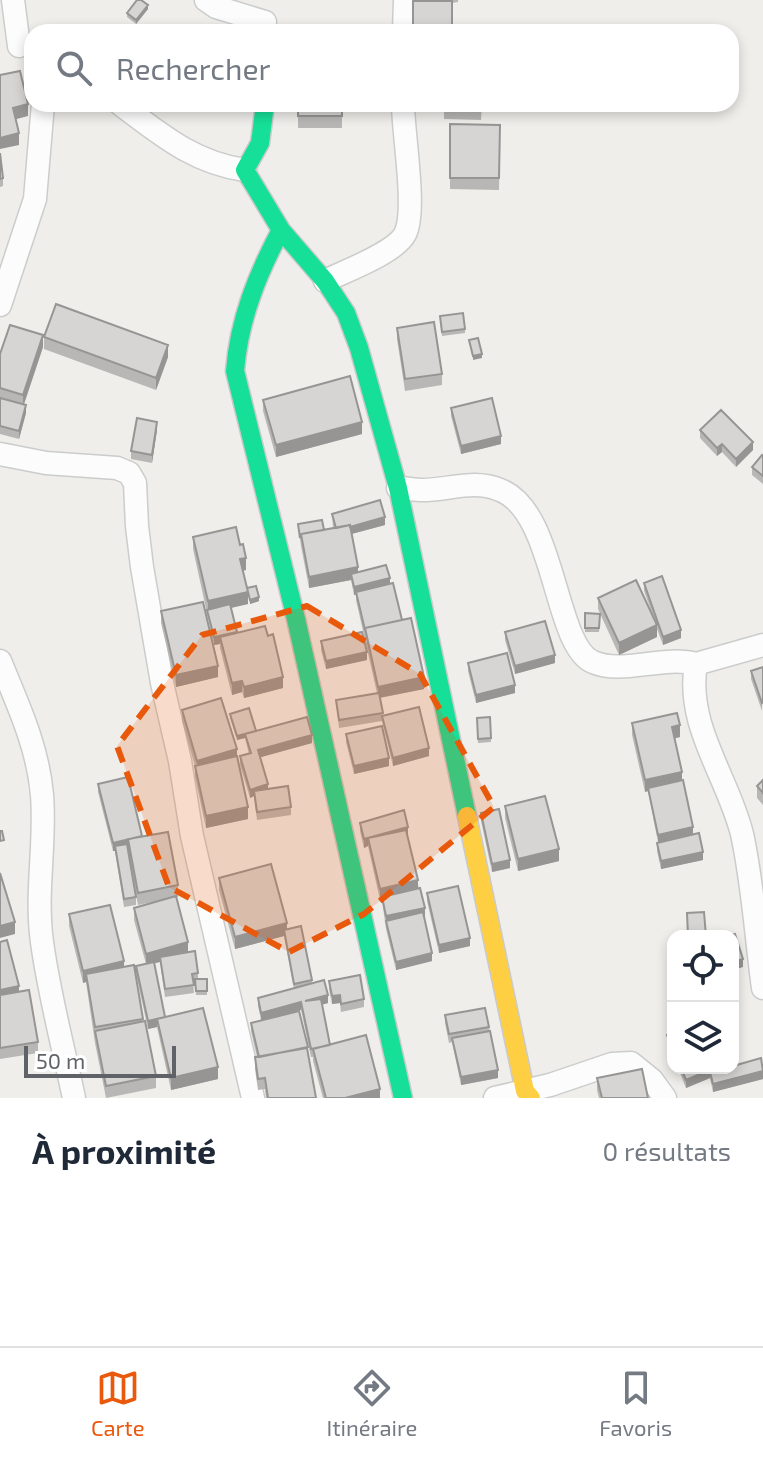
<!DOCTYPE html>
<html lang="fr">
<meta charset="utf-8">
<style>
body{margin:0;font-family:"Exo 2",sans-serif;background:#f6f6f7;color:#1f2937}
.controls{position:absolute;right:24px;bottom:24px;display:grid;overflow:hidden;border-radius:16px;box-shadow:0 4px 12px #0003}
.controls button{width:72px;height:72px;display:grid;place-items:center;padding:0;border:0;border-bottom:2px solid #e0e1e3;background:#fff;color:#1f2937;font:40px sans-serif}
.scale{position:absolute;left:24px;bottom:20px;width:152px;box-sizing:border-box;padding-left:8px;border:4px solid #5f6368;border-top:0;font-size:22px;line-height:28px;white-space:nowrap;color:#5f6368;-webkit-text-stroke:6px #fff;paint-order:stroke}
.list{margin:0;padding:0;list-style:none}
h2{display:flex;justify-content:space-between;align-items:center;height:104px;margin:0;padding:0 32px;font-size:34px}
h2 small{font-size:26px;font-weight:400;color:#747a83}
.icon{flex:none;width:44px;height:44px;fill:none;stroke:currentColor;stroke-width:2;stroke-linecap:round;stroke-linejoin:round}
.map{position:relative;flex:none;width:763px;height:1098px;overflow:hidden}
.search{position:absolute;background:#fff;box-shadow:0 4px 12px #0003;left:24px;right:24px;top:24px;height:88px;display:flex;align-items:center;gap:20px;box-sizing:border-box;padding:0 28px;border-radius:24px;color:#747a83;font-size:30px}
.sheet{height:248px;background:#fff}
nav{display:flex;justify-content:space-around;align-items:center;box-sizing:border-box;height:112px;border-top:2px solid #e0e1e3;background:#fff;font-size:22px;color:#747a83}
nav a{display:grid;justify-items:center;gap:4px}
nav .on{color:#ea580c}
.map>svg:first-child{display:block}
</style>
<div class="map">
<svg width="763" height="1098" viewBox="0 0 763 1098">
<rect width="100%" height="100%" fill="#efeeea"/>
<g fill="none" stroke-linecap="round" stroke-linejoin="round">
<defs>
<path id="street" d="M13 0 19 46
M206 0 216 7 265 22
M404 32 405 0
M120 104C160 134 194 163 245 170
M325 281C343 272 395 253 405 234 417 211 403 134 403 104
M0 305 35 199 43 104
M0 454 46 463 117 468 129 473 135 483 137 526 142 567 162 683 180 761 192 836 253 1098
M398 488C406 488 414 490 422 490 449 490 474 479 500 490 556 511 554 646 593 662 622 675 663 655 696 664
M763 645 696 664C685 725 728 777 742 834 753 884 756 937 763 988
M0 661C18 705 38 747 42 795 46 844 35 893 42 942 49 994 63 1046 74 1098
M495 1098 550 1085 612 1064 631 1063 652 1080 665 1098"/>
<path id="fast" d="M265 104 260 143 245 170 281 230 325 281 346 313 359 348 398 488 467 816
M281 230C257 275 239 320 235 371L296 619 403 1098"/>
<path id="slow" d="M467 816 525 1091 531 1098"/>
</defs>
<use href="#street" stroke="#cbcccc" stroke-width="25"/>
<use href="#fast" stroke="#cacacb" stroke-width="21"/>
<use href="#slow" stroke="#cacacb" stroke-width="21"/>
<use href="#street" stroke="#fdfcfc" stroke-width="22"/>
<use href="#fast" stroke="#16e098" stroke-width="18"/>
<use href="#slow" stroke="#ffcf43" stroke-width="18"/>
</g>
<path fill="#b8b7b5" d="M416 0H458V2L452 3V32H413V1Z
M148 9 136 24 127 17V13Z
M298 104H342V128H298Z
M444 104H482L481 120 444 119Z
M450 124 500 125 499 190 450 189Z
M0 153 3 178V186L0 187Z
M440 320 465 329V333L442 336Z
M397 328 442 374V385L405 391 397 339Z
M44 337 168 357 156 390 44 349Z
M43 347 24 404 26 413 19 439 0 434V354Z
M263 400 362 434 276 457 263 411Z
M451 408 501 444 461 454 451 416Z
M157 430 152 463 131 459V451Z
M700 430 753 450 736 467 722 452 717 456 700 438Z
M763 456V484L752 475V467Z
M332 514 385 525 352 534 358 572 390 584 424 689 380 698 383 716 429 756 393 766 382 721 339 728 336 700 377 693 356 600V595H354L351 580 309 588 301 546 298 524 324 530 333 528Z
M193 537 246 570 243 571 247 591 259 601 250 604 248 594V604L231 608 237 633 283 688 244 698 242 692 232 695 220 648V644L214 645 193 549Z
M644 583 681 638 663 645 657 629V637L619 655 598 609V598L652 613 644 591Z
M161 611 218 677 176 687 161 623Z
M585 613 600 614 599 632H585Z
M505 632 555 663 515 674 505 640Z
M321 641 367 660 326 669 321 650Z
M468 663 515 693 476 703 468 671Z
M763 667 762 711 751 679V671Z
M182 710 237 756 248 819 206 828 195 777V766L182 721Z
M230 714 256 731 312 743 260 757 268 789 291 807V815L257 820 254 796 250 798 240 765V756L249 754 245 738 237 740 230 718Z
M490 717 491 742 478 743 477 718Z
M632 723 680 737 675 738 682 780 693 834 703 860 661 869 657 851V843L658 842 648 791 645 792 632 735Z
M346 734 389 766 354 774 346 742Z
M763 780V805L757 798V786Z
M98 784 142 837 178 885V897H176L188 952 198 973V979H207V995H196L195 982H193L194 993 165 997 160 962 154 963 165 1017 218 1079 171 1090 157 1027 148 1029 136 974V966L146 964 134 920V908L167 899 138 905 130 862 136 897V905L124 907 115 851H113L98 792Z
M505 806 559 861 518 871 505 818Z
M481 813 510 868 492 872 481 821Z
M360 823 408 835H407L425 916H424L432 961 396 970 386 929 382 900H380L368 846 364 848 360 831Z
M219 878 287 929 312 980V984L328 1003 322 1005 330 1045 380 1098H323L313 1061V1057H311L301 1010 268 1019 308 1055 316 1098H266L265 1089 258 1090 255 1069V1057H257L251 1031V1023L261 1020 258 1006V998L294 989 284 936 235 949 219 890Z
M427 893 470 946 439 953 427 901Z
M69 914 124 967 134 965 143 1021 156 1076V1088L106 1098 95 1043 86 982 83 983 69 926Z
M0 942 38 1042V1053L0 1059Z
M329 981 364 999V1007L341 1012 340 1003 332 1004 329 989Z
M445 1015 489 1027 498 1078 461 1085 452 1042 449 1043 445 1023Z
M673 1032V1057L667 1043V1035Z
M763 1064V1079L713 1092 710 1078 686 1088 678 1068H718V1070Z
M597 1078 648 1098H599L597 1090Z"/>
<path fill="#969594" d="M148 5V9L136 24V20Z
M28 104V116L13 120V108Z
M19 133V145L0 149V138Z
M43 335V347L23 407V395Z
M168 345V357L156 390V378Z
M482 354V358L473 360V356Z
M26 405V413L19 439V431Z
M157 422V430L152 463V455Z
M362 422V434L276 457V445Z
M501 436V444L461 454V446Z
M753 442V450L736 467V459Z
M722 444V452L717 456V448Z
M385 517V525L336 538V530Z
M246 558V570L240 571V559Z
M358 567V578L351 574V580L309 588V577Z
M390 578V586L354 595V587Z
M248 592V604L208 613V601Z
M259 597V601L250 604V600Z
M657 625V637L619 655V643Z
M681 630V638L663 645V637Z
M237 632 220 637V644L214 645V637Z
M367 652V660L326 669V661Z
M555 655V663L515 674V666Z
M218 666V677L176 687V675Z
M283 677V688L244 698V687Z
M424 677V689L378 698V687Z
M242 681V692L232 695V683Z
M515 685V693L476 703V695Z
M680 725V737L672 739V727Z
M256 731 245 734V738L237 740V736Z
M312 735V743L258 758V750Z
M429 748V756L393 766V758Z
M237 749V761L197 773V761Z
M389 758V766L354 774V766Z
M682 772V784L648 788V791L645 792V780Z
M268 784V792L254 791V796L250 798V790Z
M248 807V819L206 828V816Z
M408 827V835L370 846 368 838V846L364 848V839Z
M693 827V835L658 843V835Z
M128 840V848L115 846V851H113V843Z
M559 849V861L518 871V859Z
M703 852V860L661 869V861Z
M510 860V868L492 872V864Z
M418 880V892L380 900V889Z
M425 908V916L386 924V916Z
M15 922V934L0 938V926Z
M287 923V935L284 930V936L235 949V937Z
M470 938V946L439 953V945Z
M188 942V954L160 957V962L146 965V954Z
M432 953V961L396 970V962Z
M743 959V967L733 970V962Z
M124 961V973L86 974V982L83 983V971Z
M19 986V998L0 1002V990Z
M328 995V1003L305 1009V1001Z
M340 995V1003L332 1004V996Z
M301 1002V1010L261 1021V1013Z
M157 1019V1027L148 1029V1021Z
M218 1067V1079L171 1090V1078Z
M714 1068H718V1075L710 1072V1078L686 1088V1080Z
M498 1070V1078L461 1085V1077Z
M763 1071V1079L713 1092V1084Z
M380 1089V1098H345Z"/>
<path fill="#d6d5d3" stroke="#969594" stroke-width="2" d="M137 0H141L148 5 136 20 127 13Z
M413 1H452V28H413Z
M20 71 28 104 13 108 19 133 0 138V75Z
M298 104H342V116H298Z
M444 104H481V108L444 107Z
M450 124 500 125 499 178H450Z
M0 153 3 178 0 179Z
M56 304 168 345 156 378 44 337Z
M463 313 465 329 442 332 440 316Z
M434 322 442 374 405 379 397 328Z
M10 325 43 335 23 395 0 388V354Z
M478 338 482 354 473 356 469 340Z
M350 376 362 422 276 445 263 400Z
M0 398 26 405 19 431 0 426Z
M492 398 501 436 461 446 451 408Z
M721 410 753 442 736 459 722 444 717 448 700 430Z
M137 418 157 422 152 455 131 451Z
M762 455 763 456V476L752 467Z
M380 500 385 517 350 527V525L336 528 332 514Z
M322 520 324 530 301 534 300 538 298 524Z
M350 525 358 567 309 577 301 534Z
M236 527 240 545 243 544 246 558 240 559 248 592 208 601 193 537Z
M386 565 390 578 354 587 351 574Z
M662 576 681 630 663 637 644 583Z
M636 580 657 625 619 643 598 598Z
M393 583 402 620 365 628V630L356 592Z
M256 586 259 597 250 600 247 588Z
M203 602 218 666 176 675 161 611Z
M230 604 237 632 214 637 207 610Z
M585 613 600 614 599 628H585Z
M411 618 424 677 378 687 365 628Z
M545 621 555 655 515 666 505 632Z
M265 626 268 636 273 634 283 677 244 687 242 681 232 683 220 637Z
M362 632 367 652 326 661 321 641Z
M507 653 515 685 476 695 468 663Z
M763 667V702L762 703 751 671Z
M379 693 383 713 339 720 336 700Z
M221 698 237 749 197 761 182 710Z
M419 707 429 748 393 758 382 716Z
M249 708 256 731 237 736 230 714Z
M677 713 680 725 672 727 682 772 645 780 632 723Z
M307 717 312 735 258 750 268 784 250 790 240 756 251 753 245 734Z
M490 717 491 738 478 739 477 718Z
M382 726 389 758 354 766 346 734Z
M237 756 248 807 206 816 195 766Z
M128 777 142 836 113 843 98 784Z
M683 780 693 827 658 835 648 788Z
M763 780V793L757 786Z
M288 786 291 807 257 812 254 791Z
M545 796 559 849 518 859 505 806Z
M499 809 510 860 492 864 481 813Z
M404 810 408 827 364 839 360 823Z
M406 830 418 880 380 889 368 838Z
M0 831H2L4 840 0 841Z
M168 832 178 885 138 893 128 839Z
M699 833 703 852 661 861 657 843Z
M127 844 136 897 124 899 115 846Z
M271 864 287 923 235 937 219 878Z
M0 873 15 922 0 926Z
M458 886 470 938 439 945 427 893Z
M420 888 425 908 386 916 382 897Z
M176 896 188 942 146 954 134 908Z
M110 905 124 961 83 971 69 914Z
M423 912 432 953 396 962 386 921Z
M704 912 706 936H688L687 913Z
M301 926 312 980 294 984 284 930Z
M735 934 743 959 733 962V936H727Z
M7 940 19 986 0 990V942Z
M195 951 198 973 192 974 194 985 165 989 160 957Z
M154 962 165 1017 148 1021 136 966Z
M134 965 143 1019 95 1027 86 974Z
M360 975 364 999 341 1004 340 995 332 996 329 981Z
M195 979H207V991H196Z
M324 980 328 995 305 1001 321 999 330 1045 311 1049 301 1002 261 1013 258 998Z
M29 990 38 1042 0 1048V995Z
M203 1008 218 1067 171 1078 157 1019Z
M485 1008 489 1027 449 1034 445 1015Z
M299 1011 308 1047 259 1057 251 1023Z
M145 1021 156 1076 106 1086 95 1031Z
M490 1031 498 1070 461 1077 452 1038Z
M673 1032V1049L667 1035Z
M366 1035 380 1089 345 1098H326L313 1049Z
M307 1048 316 1098H268L265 1078 258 1079 255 1057Z
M761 1058 763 1071 713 1084 710 1072 725 1068H733V1066Z
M681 1068H714L686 1080Z
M642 1069 648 1098H602L597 1078Z"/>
<path fill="#e8590c" fill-opacity="0.2" stroke="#e8590c" stroke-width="6" stroke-dasharray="16 10" stroke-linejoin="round" d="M307 606 420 674 494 807 364 914 289 952 169 887 117 746 202 635Z"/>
</svg>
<div class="controls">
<button><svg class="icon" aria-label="locate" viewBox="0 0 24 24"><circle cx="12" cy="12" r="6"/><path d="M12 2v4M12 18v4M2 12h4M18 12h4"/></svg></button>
<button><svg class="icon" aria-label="layers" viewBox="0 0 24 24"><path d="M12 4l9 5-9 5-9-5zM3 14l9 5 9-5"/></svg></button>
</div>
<div class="scale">50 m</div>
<div class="search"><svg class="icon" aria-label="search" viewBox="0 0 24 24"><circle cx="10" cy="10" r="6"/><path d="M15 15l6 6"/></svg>Rechercher</div>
</div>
<section class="sheet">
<h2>À proximité<small>0 résultats</small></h2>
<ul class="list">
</ul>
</section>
<nav>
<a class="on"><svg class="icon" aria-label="map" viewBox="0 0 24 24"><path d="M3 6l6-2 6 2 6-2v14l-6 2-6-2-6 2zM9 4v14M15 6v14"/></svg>Carte</a>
<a><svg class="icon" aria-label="directions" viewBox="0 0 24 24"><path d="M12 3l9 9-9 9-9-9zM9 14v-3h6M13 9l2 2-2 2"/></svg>Itinéraire</a>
<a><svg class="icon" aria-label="saved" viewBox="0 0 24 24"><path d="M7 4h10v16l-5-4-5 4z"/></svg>Favoris</a>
</nav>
